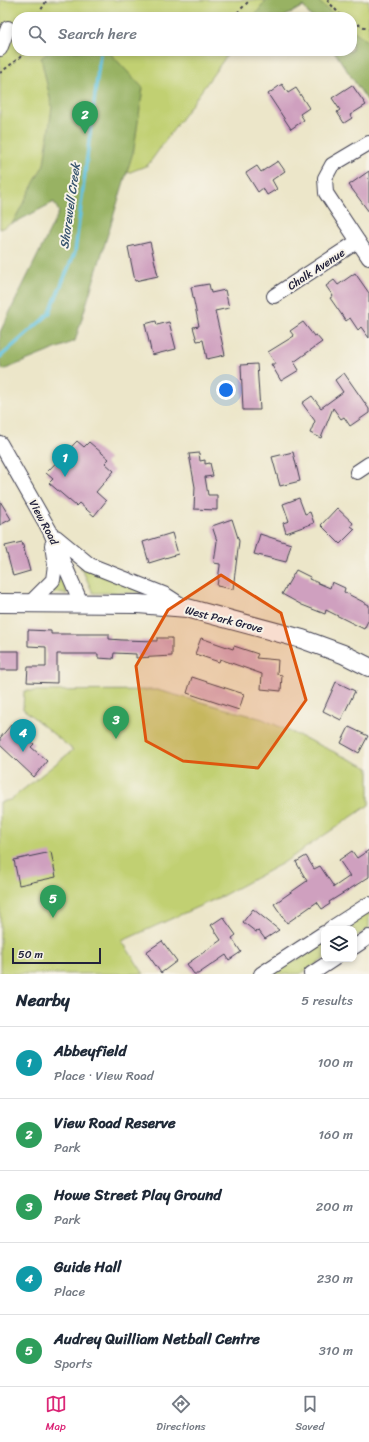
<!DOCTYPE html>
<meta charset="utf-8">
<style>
body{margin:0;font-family:Sriracha,sans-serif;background:#f6f6f7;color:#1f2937}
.controls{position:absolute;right:12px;bottom:12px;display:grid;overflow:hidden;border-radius:8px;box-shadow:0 2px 6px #0003}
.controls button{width:36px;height:36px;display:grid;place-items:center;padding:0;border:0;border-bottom:1px solid #e0e1e3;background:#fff;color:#1f2937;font:20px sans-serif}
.scale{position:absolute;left:12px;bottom:10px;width:89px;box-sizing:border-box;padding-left:4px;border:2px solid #22223b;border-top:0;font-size:11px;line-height:14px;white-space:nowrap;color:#22223b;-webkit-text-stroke:3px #f7f3e8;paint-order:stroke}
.you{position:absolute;left:226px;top:390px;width:14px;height:14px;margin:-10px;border:3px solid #fff;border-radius:50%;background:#1a73e8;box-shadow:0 0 0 6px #1a73e833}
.badge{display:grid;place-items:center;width:26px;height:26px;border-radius:50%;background:#db2777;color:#fff;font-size:13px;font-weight:700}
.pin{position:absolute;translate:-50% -33px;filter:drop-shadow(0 1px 2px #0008)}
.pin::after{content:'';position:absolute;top:21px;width:14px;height:12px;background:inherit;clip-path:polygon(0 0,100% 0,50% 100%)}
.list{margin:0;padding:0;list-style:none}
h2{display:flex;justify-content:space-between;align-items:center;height:52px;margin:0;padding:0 16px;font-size:17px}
h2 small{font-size:13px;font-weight:400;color:#747a83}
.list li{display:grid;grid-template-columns:26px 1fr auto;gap:12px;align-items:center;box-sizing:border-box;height:72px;padding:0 16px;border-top:1px solid #e0e1e3}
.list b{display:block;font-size:15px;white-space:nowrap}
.list p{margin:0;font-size:13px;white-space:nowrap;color:#747a83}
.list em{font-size:13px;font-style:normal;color:#747a83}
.icon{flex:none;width:22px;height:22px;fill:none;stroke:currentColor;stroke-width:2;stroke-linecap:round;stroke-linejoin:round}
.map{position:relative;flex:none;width:369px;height:974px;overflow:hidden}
.search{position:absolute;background:#fff;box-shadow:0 2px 6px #0003;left:12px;right:12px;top:12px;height:44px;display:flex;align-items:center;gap:10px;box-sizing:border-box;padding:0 14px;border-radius:16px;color:#747a83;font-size:15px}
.sheet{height:412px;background:#fff}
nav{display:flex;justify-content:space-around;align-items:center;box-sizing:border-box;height:56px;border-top:1px solid #e0e1e3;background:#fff;font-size:11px;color:#747a83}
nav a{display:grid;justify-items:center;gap:2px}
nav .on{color:#db2777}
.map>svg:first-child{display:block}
</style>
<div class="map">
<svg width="369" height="974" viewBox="0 0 369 974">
<rect width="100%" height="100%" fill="#f7f3e8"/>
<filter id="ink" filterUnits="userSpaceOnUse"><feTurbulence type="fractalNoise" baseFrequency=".025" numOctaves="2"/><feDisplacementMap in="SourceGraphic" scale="8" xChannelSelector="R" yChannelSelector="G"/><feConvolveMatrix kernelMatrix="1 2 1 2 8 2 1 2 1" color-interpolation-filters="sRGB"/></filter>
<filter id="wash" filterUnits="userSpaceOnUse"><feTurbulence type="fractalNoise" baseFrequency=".012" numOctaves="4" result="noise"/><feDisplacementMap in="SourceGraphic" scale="16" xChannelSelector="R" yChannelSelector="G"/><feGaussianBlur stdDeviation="0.9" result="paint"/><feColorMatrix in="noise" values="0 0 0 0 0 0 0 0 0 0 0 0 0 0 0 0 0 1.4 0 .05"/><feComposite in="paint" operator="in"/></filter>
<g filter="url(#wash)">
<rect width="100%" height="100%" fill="#ece6c9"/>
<path fill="#c1d072" stroke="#727956" d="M0 0H369V103L334 51H352V17H311L303 6 283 17H17V51H230L148 165 54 202 0 229Z
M80 565 147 593H93Z
M61 573 67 594 52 593Z
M157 690 263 719 369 768V805L283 863 222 896 122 941 144 974H0V802L10 800 73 750 23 709 24 691Z
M369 911V928L354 938V929H343Z
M324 942V959L300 974H270L304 956Z"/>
<path fill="#98b264" stroke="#5d6a50" d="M266 0H317L337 17H311L303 6 284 17H254Z
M352 29 369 43V103L334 51H352Z
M50 51H108L143 88 134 149 75 341 3 370 0 365V332L59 212 54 202 12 224 44 164 52 107 41 58Z"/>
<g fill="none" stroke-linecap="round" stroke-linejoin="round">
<path stroke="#64c4e2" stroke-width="3.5" d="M0 357 49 314 75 252 100 55"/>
</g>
<g id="blocks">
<path fill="#cfa0bf" d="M282 84 288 93 296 88 309 108 300 114 304 120 291 129 268 94Z
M352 85 366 105 350 115 352 118 344 123 337 112 340 110 332 98Z
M278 161 285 171 272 180 277 189 267 195 263 188 258 192 246 173 257 166 261 172Z
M369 171V212L349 185Z
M150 242 158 276 135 281 128 247Z
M355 273 369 293V338L361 327 358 330 350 318 346 321 330 298 333 296 326 286 334 280 338 285Z
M209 284 211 293 225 290 229 308 215 311 225 355 207 359 203 340 197 341 193 327 199 326 191 287Z
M156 321 157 325 169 322 176 349 152 355 145 324Z
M303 322 314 336 316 335 322 342 294 362 299 370 281 381 271 364H276L268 352 294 336 290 331Z
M257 364 260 410H243L241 365Z
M344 373 369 409V413L350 426 344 417 341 419 333 408 321 438 310 433 315 421 302 403 312 396 321 408 343 392 335 380Z
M77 441 84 447 89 442 109 459 105 463 114 471 96 492 106 501 94 516 79 503 76 506 49 483 53 479 46 473Z
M293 452 300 481 280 486 272 457Z
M199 453 200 461 205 460V464L210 463 213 476 205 477 208 495H217V510L194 509 195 487 189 454Z
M299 498 305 514 310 512 314 523 286 533 283 523 289 521 283 504Z
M0 501 11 519 0 525Z
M337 508 353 523 351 526 355 529 340 544 321 525Z
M232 519 239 541 233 589 217 586 220 566V564L214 563 217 541 212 526Z
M172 533 178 554 149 563 143 542Z
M260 534 291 544 286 562 254 554Z
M22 542 30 571 13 576 5 546Z
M296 570 310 577 309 579 330 588 332 582 345 588 344 592 369 605V619L364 629 326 610 325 614 302 605 282 594Z
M28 630 51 631V634H109V639L122 640 157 641V638H172V656L136 658V654L114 653 113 659 98 658V654H57V683L27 682 28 667H46V647L28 646Z
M201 638 233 649 234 646 258 654 256 658 278 660 277 674 282 675 281 691 261 689 262 674 220 659 219 662 195 654Z
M0 651H19V670H0Z
M192 677 244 694 239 710 187 693Z
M336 682 355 691 341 720 323 711Z
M11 725 34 744 31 747 47 761 34 777 0 745V738Z
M349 727 368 736 359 753 341 743Z
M369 850V877L329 902 330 904 322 909 317 902 287 923 274 904 307 881 296 862 306 856 314 869 320 866 334 887 350 876 339 860 352 851 357 858Z
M51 852 56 877 19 885 14 860Z
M253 909 279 930 265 939 259 931 256 932 243 922Z
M223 917 236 935 232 938 241 952 229 960 226 955 198 974H194L187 964 221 940 211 925Z
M162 941 177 961 161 973 146 952Z"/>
</g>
</g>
<g filter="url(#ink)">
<use href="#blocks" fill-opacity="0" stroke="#403f50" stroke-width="1"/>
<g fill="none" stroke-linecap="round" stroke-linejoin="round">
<defs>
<path id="minor" d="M0 49 8 28
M369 143 332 165 325 178 326 193 369 258
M274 296 358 241
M0 443 50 531 81 603
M357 472 369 464
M56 537 90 565 166 595 186 608
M30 603 53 580 55 565 52 545
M330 929 369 904
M354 947 369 937
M261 974 324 933
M311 974 334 959"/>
<path id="major" d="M0 603 138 604 187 608 302 639 343 654 369 667"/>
</defs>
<use href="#minor" stroke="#403f50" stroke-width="16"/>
<use href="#major" stroke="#403f50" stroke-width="20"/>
<path stroke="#403f50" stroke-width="2" stroke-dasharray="3 3" stroke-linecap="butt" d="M327 0 342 17
M33 17 38 15 47 0
M233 17 250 0
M352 22 369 29
M0 73 28 51"/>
<use href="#minor" stroke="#fff" stroke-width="14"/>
<use href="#major" stroke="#fff" stroke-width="18"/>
</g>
</g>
<path fill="#de560e" fill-opacity="0.2" stroke="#de560e" stroke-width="3" stroke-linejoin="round" d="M221 575 281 613 306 700 258 768 183 761 146 741 136 666 168 610Z"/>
<g text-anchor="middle" stroke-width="4" stroke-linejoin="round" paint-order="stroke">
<g font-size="11" fill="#22223b" stroke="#f7f3e8">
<text transform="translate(316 269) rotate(-33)" y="4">Chalk Avenue</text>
<text transform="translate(44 522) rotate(62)" y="4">View Road</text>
<text transform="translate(224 619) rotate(14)" y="4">West Park Grove</text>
</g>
<g font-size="12" font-style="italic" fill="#36536d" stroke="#f7f3e8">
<text transform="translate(70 206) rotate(-82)" y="4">Shorewell Creek</text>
</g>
</g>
</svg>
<div class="controls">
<button><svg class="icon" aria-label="layers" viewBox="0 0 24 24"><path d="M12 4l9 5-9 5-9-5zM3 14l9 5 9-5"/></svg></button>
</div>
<div class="scale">50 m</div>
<div class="you"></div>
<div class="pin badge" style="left:65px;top:477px;background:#0f9aa8">1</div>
<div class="pin badge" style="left:85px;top:134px;background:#2e9e5b">2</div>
<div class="pin badge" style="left:116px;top:739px;background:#2e9e5b">3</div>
<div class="pin badge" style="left:23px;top:752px;background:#0f9aa8">4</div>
<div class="pin badge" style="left:53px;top:918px;background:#2e9e5b">5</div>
<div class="search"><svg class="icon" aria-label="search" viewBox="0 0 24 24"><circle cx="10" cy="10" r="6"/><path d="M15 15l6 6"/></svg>Search here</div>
</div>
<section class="sheet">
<h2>Nearby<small>5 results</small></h2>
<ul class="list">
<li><span class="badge" style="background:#0f9aa8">1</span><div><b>Abbeyfield</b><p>Place · View Road</p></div><em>100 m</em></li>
<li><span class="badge" style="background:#2e9e5b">2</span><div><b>View Road Reserve</b><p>Park</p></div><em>160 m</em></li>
<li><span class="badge" style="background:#2e9e5b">3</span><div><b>Howe Street Play Ground</b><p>Park</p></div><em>200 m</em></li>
<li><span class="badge" style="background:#0f9aa8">4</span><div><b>Guide Hall</b><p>Place</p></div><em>230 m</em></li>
<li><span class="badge" style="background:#2e9e5b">5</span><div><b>Audrey Quilliam Netball Centre</b><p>Sports</p></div><em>310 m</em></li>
</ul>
</section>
<nav>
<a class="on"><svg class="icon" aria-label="map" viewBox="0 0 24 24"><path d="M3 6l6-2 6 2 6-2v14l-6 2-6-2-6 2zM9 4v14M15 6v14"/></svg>Map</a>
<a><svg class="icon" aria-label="directions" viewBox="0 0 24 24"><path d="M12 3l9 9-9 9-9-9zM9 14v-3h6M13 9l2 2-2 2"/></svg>Directions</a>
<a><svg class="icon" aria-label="saved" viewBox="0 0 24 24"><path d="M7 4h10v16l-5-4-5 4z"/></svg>Saved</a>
</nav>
